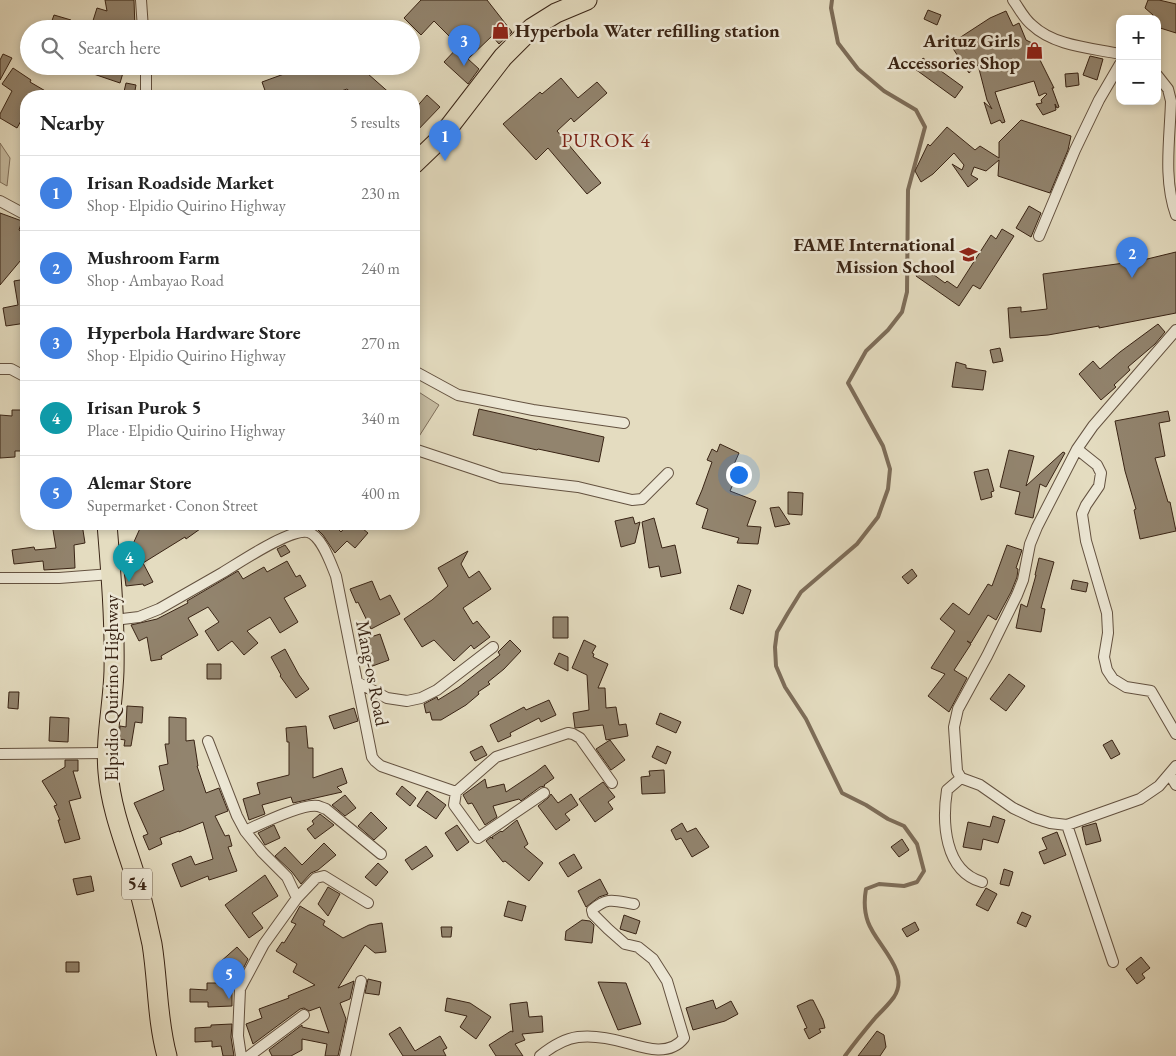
<!DOCTYPE html>
<meta charset="utf-8">
<style>
body{margin:0;font-family:"EB Garamond",serif;background:#f2f2f2;color:#222}
.controls{position:absolute;right:15px;top:15px;display:grid;overflow:hidden;border-radius:10px;box-shadow:0 2px 8px #0003}
.controls button{width:45px;height:45px;display:grid;place-items:center;padding:0;border:0;border-bottom:1px solid #e0e0e0;background:#fff;color:#222;font:25px sans-serif}
.you{position:absolute;left:738px;top:474px;width:18px;height:18px;margin:-12px;border:4px solid #fff;border-radius:50%;background:#1a73e8;box-shadow:0 0 0 8px #1a73e833}
.badge{display:grid;place-items:center;width:32px;height:32px;border-radius:50%;background:#8f2418;color:#fff;font-size:16px;font-weight:700}
.pin{position:absolute;translate:-50% -41px;filter:drop-shadow(0 1px 2px #0008)}
.pin::after{content:'';position:absolute;top:26px;width:18px;height:15px;background:inherit;clip-path:polygon(0 0,100% 0,50% 100%)}
.list{margin:0;padding:0;list-style:none}
h2{display:flex;justify-content:space-between;align-items:center;height:65px;margin:0;padding:0 20px;font-size:21px}
h2 small{font-size:16px;font-weight:400;color:#767676}
.list li{display:grid;grid-template-columns:32px 1fr auto;gap:15px;align-items:center;box-sizing:border-box;height:75px;padding:0 20px;border-top:1px solid #e0e0e0}
.list b{display:block;font-size:19px;white-space:nowrap}
.list p{margin:0;font-size:16px;white-space:nowrap;color:#767676}
.list em{font-size:16px;font-style:normal;color:#767676}
.icon{flex:none;width:28px;height:28px;fill:none;stroke:currentColor;stroke-width:2;stroke-linecap:round;stroke-linejoin:round}
.map{position:relative;flex:none;width:1176px;height:1056px;overflow:hidden}
.search{position:absolute;background:#fff;box-shadow:0 2px 8px #0003;left:20px;top:20px;width:400px;height:55px;display:flex;align-items:center;gap:12px;box-sizing:border-box;padding:0 18px;border-radius:28px;color:#767676;font-size:19px}
.panel{position:absolute;background:#fff;box-shadow:0 2px 8px #0003;left:20px;top:90px;width:400px;height:440px;border-radius:20px}
.map>svg:first-child{display:block}
</style>
<div class="map">
<svg width="1176" height="1056" viewBox="0 0 1176 1056">
<rect width="100%" height="100%" fill="#e4dcc0"/>
<filter id="stains"><feTurbulence type="fractalNoise" baseFrequency=".004" numOctaves="4"/><feColorMatrix values="0 0 0 0 .2 0 0 0 0 .09 0 0 0 0 .02 0 0 0 .5 -.17"/></filter>
<radialGradient id="worn" r=".72"><stop offset=".6" stop-color="#630" stop-opacity="0"/><stop offset="1" stop-color="#630" stop-opacity=".3"/></radialGradient>
<path fill="#c7bda3" stroke="#80705c" d="M0 143 10 158 7 186 0 182Z
M414 389 439 405 418 438 414 435Z"/>
<g fill="none" stroke-linecap="round" stroke-linejoin="round">
<path stroke="#7d6d59" stroke-width="4" d="M832 0 831 8 838 43 858 69 884 91 916 110 925 127 908 190 907 292 902 312 888 330 866 351 848 383 883 446 890 469 888 489 878 517 857 544 801 592 788 613 777 632 775 647 776 666 785 687 806 719 842 793 866 805 888 819 904 826 917 844 924 871 917 882 904 886 879 884 866 889C864 900 864 911 868 922 876 945 911 971 894 997 889 1004 882 1011 876 1017 865 1030 855 1042 845 1056"/>
</g>
<path fill="#92846e" stroke="#392415" d="M105 0H134L135 29H97L91 27 97 8 107 11Z
M421 0H487L512 32 499 44 492 36 468 59 479 69 468 84 444 62 459 46 434 21 421 35 404 18Z
M1148 0H1159L1176 4V33L1157 27V19H1152L1153 15 1145 8Z
M928 10 941 15 937 25 924 19Z
M1006 11 1013 26 1019 23 1026 40 1042 48 1038 56 1054 88H1052L1059 107 1057 108 1055 104 1056 110 1043 115 1036 104 1042 103 1041 100 1047 94 1045 93 1039 96 1034 81 995 92 1005 122 1002 123 1000 120 991 124 984 102 992 109 987 100 978 65 969 73 950 44 990 18Z
M54 15 71 20 68 29H49Z
M3 54 12 58 0 80V60Z
M1090 56 1103 59 1097 80 1083 75Z
M923 58 963 87 955 98 915 69Z
M76 66H125L120 83 76 68Z
M306 66H359L393 96H355L347 89 327 96H267L262 82Z
M13 68 31 80 30 82 54 96H26V122L22 119 17 128 0 118V114L12 91 2 84Z
M1078 73 1079 85 1066 87 1065 74Z
M561 78 578 98 597 82 607 93 574 122 571 118 557 131 601 183 587 194 548 148 536 160 503 124 540 92 542 94Z
M126 83 136 85 134 96H123Z
M427 95 440 107 414 134V110Z
M1021 120 1071 136 1068 150 1050 193 998 176 999 160 986 171 974 167 971 175 978 179 968 187 952 164 962 170 964 165 954 153 933 174 921 182 915 171 928 144 930 146 947 127 975 150 980 146 999 158V142Z
M1029 206 1041 213 1031 237 1016 228Z
M0 213 22 221 19 230 26 235V254L0 285Z
M1002 229 1014 236 980 289 973 285 959 306 916 276 922 266 945 283 947 281 957 288 991 235 996 239Z
M1176 252V313L1099 328V326L1048 335 1010 338 1008 308 1021 307V312L1047 309 1043 274 1139 261Z
M26 279V323L6 326 3 308 18 305 14 281Z
M1158 324 1165 332 1155 344 1128 367 1130 370 1114 385 1116 387 1101 400 1079 374 1093 361 1100 369 1120 352Z
M1000 348 1003 361 993 363 990 350Z
M956 362 966 365V368L986 371 983 390 952 387Z
M479 409 604 437 599 462 538 449 537 450 473 435Z
M12 410H26V451H15V457L0 458V415L12 416Z
M1168 411 1170 421 1159 423 1165 456 1155 458 1168 502H1170L1176 531 1140 539 1134 510 1136 509 1125 471 1115 421Z
M720 444 739 453 729 476 735 480 730 491 756 501 747 526 761 527 758 544 737 543 739 538 702 528 708 509 696 504 702 490 712 462 707 460 712 449 717 452Z
M1009 450 1034 456 1026 486 1063 452 1065 453 1046 487 1040 484 1033 518 1015 514 1020 492 1000 487Z
M988 469 994 491 991 492 992 497 981 500 974 472Z
M788 492 803 493 802 515 788 514Z
M779 507 790 524 775 527 770 508Z
M633 517 635 524 640 522 635 543 621 547 615 521Z
M654 518 662 548 675 545 681 573 661 577 659 566 649 568 642 522Z
M52 524H82L85 543 74 545 75 568 44 570 43 561 14 564 12 550 34 547 35 550 56 548Z
M142 524H150L151 529 172 524H207L186 539 185 537 143 563 153 582 144 586 143 584 126 586 122 556 128 555Z
M312 524H333L341 532 348 524H357L368 533 355 548 347 541 335 553 323 535Z
M285 545 290 552 281 557 277 549Z
M1007 545 1022 550 1016 568 1018 569 1017 577 1011 592 996 620 988 615 971 643 967 641 971 644 954 670 967 678 949 712 928 696 945 674 931 668 955 631 940 619 953 603 969 615 988 584 992 586Z
M468 551 461 564 469 578 479 571 491 589 463 608 473 624 477 621 490 637 474 649 471 645 454 661 434 640 422 647 404 619 432 600 448 586 438 568Z
M1039 558 1054 562 1041 608 1045 609 1041 632 1016 628 1021 604 1027 607 1036 575H1035Z
M287 561 296 577 300 575 306 586 284 598 298 622 280 633 270 617 247 631 258 643 244 655 232 641 218 651 205 631 219 622 208 607 188 618 198 635 161 656 162 659 151 661 147 637 139 641 131 625 157 619 188 603 187 601 238 571 243 579 264 567 267 572Z
M912 569 917 576 908 584 902 577Z
M1073 580 1088 583 1086 592 1071 589Z
M372 581 380 600 390 595 400 614 371 629 358 602 356 603 350 589Z
M738 585 751 590 743 614 730 609Z
M553 617H568V638H553Z
M380 634 389 660 367 668 358 641Z
M510 640 521 651 504 669 488 682 490 684 478 692 479 694 466 705 441 720H432L430 712 426 713 424 704 437 697 438 700 459 687 500 655 498 652Z
M584 640 596 646 592 653 594 654 593 657 608 664 598 688H605L606 708 616 707 619 725 626 724 628 736 606 740 603 725 575 728 573 713 589 710 587 675 572 668Z
M285 649 299 675 309 689 296 698 280 676 281 675 271 657Z
M559 653 568 657V671L554 664Z
M207 664H221V679H207Z
M1009 674 1025 686 1006 711 990 699Z
M9 692H19L18 709 8 708Z
M549 700 556 715 541 722 539 718 510 733 511 736 498 742 490 725 524 707 526 710Z
M127 706 143 707 142 723 135 722 131 746H124L125 740 119 739 120 726 126 727Z
M354 708 358 721 334 729 329 716Z
M660 713 681 722 676 733 656 724Z
M50 717 69 718 68 742 49 741Z
M169 717 186 718V741L194 740 198 766H197L206 793 219 788 228 811 215 816 225 836 229 835 232 846 228 847 237 871 209 880 208 876 181 887 172 864 191 856 195 865 213 859 203 822 179 832V831L160 838 162 844 149 850 143 836 148 834 134 803 164 790 159 766 168 764 165 744H169Z
M306 726 308 748H313V778L342 768 347 783 337 787 342 792 293 803 291 797 262 805 265 814 249 820 243 799 260 794 257 783 289 775V742H287L286 728Z
M610 740 625 760 611 770 596 749Z
M1112 740 1120 754 1111 759 1103 745Z
M482 746 487 755 475 761 470 752Z
M657 746 671 752 666 764 652 757Z
M65 760H78V771H73L81 798 69 801 80 839 65 843 58 820H60L54 806 57 805 42 781 65 767Z
M545 765 554 778 544 785 545 786 540 787 521 801 519 799 493 806 497 817 485 825 472 803 468 804 463 795 485 779 487 788 504 784 506 792 536 772Z
M664 770 665 793 642 794 641 777 650 776 649 771Z
M603 782 615 797 608 802 613 809 595 822 579 799Z
M402 786 416 798 410 806 396 794Z
M427 791 446 805 436 819 417 806Z
M551 794 558 803 571 794 578 805 565 814 570 820 556 830 538 806 548 798Z
M345 795 356 808 345 816 332 805Z
M371 812 387 828 374 840 358 826Z
M320 814 334 825 315 839 307 829 314 824 312 821Z
M993 816 1005 820 998 843 983 839 981 850 963 847 968 822 990 827Z
M517 820 528 844 524 847 543 863 529 881 505 861 503 862 486 841 491 837 493 839 492 837 501 831 502 832Z
M682 823 687 832 696 828 709 847 692 857 681 838 676 840 671 830Z
M1096 823 1101 841 1086 845 1082 827Z
M274 825 280 838 265 845 258 833Z
M457 825 469 842 457 851 445 833Z
M1057 832 1066 855 1044 864 1039 852 1047 849 1042 838Z
M902 839 909 850 899 857 891 847Z
M324 843 336 855 318 870 311 873 301 884 292 872 275 856 285 847 302 865Z
M426 846 433 856 412 870 405 860Z
M574 854 582 868 568 877 559 863Z
M378 863 388 872 376 886 365 877Z
M1004 869 1013 872 1009 886 1000 884Z
M265 875 278 896 252 913 263 928 249 938 225 905Z
M91 876 94 891 77 895 73 879Z
M600 879 608 894 599 897 586 907 578 891Z
M328 887 340 894 328 916 318 904Z
M986 888 997 894 988 911 976 905Z
M508 901 526 906 522 921 504 916Z
M300 906 325 921 323 925 343 938 369 925 382 923 386 952 375 953 365 945 338 988 354 981 350 999 340 1003 346 1019 338 1056H325L327 1044 302 1039V1050L291 1056H272L269 1050 302 1025V1027L329 1033 320 1007 309 1011 304 1008 300 1009 253 1044 246 1024 262 1018 259 1009 289 998 288 996 315 985 293 972 297 964 276 951 282 942 284 943 296 924 291 922Z
M1022 912 1031 916 1026 927 1017 923Z
M624 915 640 921 636 934 620 929Z
M582 920 590 921 594 925 592 943 565 940 566 931Z
M915 922 919 930 907 937 902 929Z
M441 927H452L451 937H442Z
M237 947 248 959 243 969 232 979 219 963Z
M1141 957 1150 968 1142 974 1145 978 1137 984 1126 969Z
M66 962H79V972H66Z
M368 979 381 982 379 995 365 993Z
M598 982 626 983 641 1024 618 1030Z
M207 983H232V1006L208 1007V1002H190V989L207 990Z
M447 998 470 1003 491 1017 476 1039 460 1027 467 1016 445 1011Z
M713 1000 716 1009 731 1001 738 1014 725 1021 693 1030 686 1008Z
M810 1000H813L823 1020 825 1028 819 1029 821 1032 809 1039 804 1029 807 1028 797 1006Z
M527 1002 529 1017 542 1016 543 1032 522 1034 525 1040 515 1044 523 1056H496L489 1045 511 1031 513 1032 510 1004Z
M232 1024 231 1037 234 1056H223L221 1046 212 1047V1041L195 1042V1028L211 1027V1025Z
M400 1027 415 1051 440 1036 447 1048 443 1050 446 1056H403L389 1034Z
M877 1031 884 1035 886 1047 880 1056H858Z"/>
<g fill="none" stroke-linecap="round" stroke-linejoin="round">
<defs>
<path id="street" d="M141 0 143 29
M1013 0C1019 8 1024 19 1032 25 1054 46 1091 48 1120 54
M146 66V96
M1157 75 1168 89 1171 101C1170 138 1163 179 1176 215
M0 201 26 215
M1039 236 1075 150 1099 100 1120 64
M1176 330 1093 426 1077 449 1037 527 1030 544 1023 580 1017 595 987 656 958 709 954 727 957 771 961 778 980 785 1013 808 1034 818 1050 823 1067 825 1140 799 1159 786 1176 766
M0 369H11L26 377
M414 371 458 395 533 410 624 423
M414 449 501 478 578 487 632 500 642 499 668 473
M1077 449 1097 465 1101 473 1099 486 1086 505 1082 514 1086 541 1107 613 1108 633 1104 657 1107 670 1113 679 1126 687 1151 691 1176 734
M0 578H59L111 574
M114 620 139 617 159 609C180 597 201 585 222 573 239 563 290 528 308 532 322 536 331 564 336 576L372 757 375 761 381 766 456 792 496 757 568 733 573 734 580 738 612 783
M357 682 387 698 407 701 421 698 437 690 493 647
M208 741 237 816 245 831 262 852 287 877 297 898 264 944 240 989 238 1036 241 1056
M0 754 107 753
M1170 775 1176 785
M961 778 947 790C942 822 944 871 982 882
M456 792 454 805 478 838 544 793
M1067 825 1113 962
M245 831C260 824 303 803 318 806 321 807 323 808 326 809L381 854
M297 898 316 878 324 876 368 903
M249 1056 304 1015
M345 1056 361 981
M540 1056C551 1047 563 1039 578 1037 593 1035 613 1039 627 1043 647 1049 670 1056 684 1038L667 981 653 959 638 947 625 944 608 929 593 914 592 910C608 896 615 901 634 904"/>
<path id="highway" d="M414 164 439 140 503 57 532 28 556 13 587 0
M107 524C111 573 115 622 114 671 113 705 105 739 108 772 111 811 127 848 138 885 143 904 148 925 152 944 158 981 157 1020 167 1056"/>
</defs>
<use href="#street" stroke="#645240" stroke-width="12"/>
<use href="#highway" stroke="#392415" stroke-width="21"/>
<use href="#street" stroke="#ede8d6" stroke-width="10"/>
<use href="#highway" stroke="#e4dcc0" stroke-width="19"/>
</g>
<defs>
<symbol id="shop-bare" viewBox="-9 -9 18 18"><path d="M-5-2.5h2.3a2.7 3.5 0 0 1 5.4 0H5L5.5 6h-11ZM-1.5-2.5h3a1.5 2.3 0 0 0-3 0Z" fill="#8f2418" stroke="#ede8d6" stroke-width="2.5" paint-order="stroke"/></symbol>
<symbol id="school-bare" viewBox="-9 -9 18 18"><path d="M0-5L7-2L0 1L-7-2ZM-4 1L0 2.5L4 1V4Q0 6-4 4Z" fill="#8f2418" stroke="#ede8d6" stroke-width="2.5" paint-order="stroke"/></symbol>
</defs>
<g fill-rule="evenodd">
<use href="#shop-bare" x="488" y="18" width="25" height="25"/>
<use href="#shop-bare" x="1022" y="38" width="25" height="25"/>
<use href="#school-bare" x="956" y="242" width="25" height="25"/>
</g>
<g text-anchor="middle" stroke-width="5" stroke-linejoin="round" paint-order="stroke">
<rect fill="#ede8d6" stroke="#6f5f4f" stroke-width="1" x="122" y="868.5" width="30" height="31" rx="4"/>
<g font-size="18" font-weight="bold" fill="#392415">
<text x="137" y="890">54</text>
</g>
<g font-size="19" font-weight="bold" fill="#392415" stroke="#ede8d6" text-anchor="end">
<text x="515" y="37" text-anchor="start">Hyperbola Water refilling station</text>
<text x="1020" y="47">Arituz Girls<tspan x="1020" dy="22">Accessories Shop</tspan></text>
<text x="955" y="251">FAME International<tspan x="955" dy="22">Mission School</tspan></text>
</g>
<g font-size="19" fill="#392415" stroke="#ede8d6">
<text transform="translate(373 673) rotate(79)" y="7">Mang-os Road</text>
<text transform="translate(111 688) rotate(-90)" y="7">Elpidio Quirino Highway</text>
</g>
<g font-size="20" letter-spacing="1" fill="#7a1f14" stroke="#ede8d6">
<text x="606" y="147">PUROK 4</text>
</g>
</g>
<rect width="100%" height="100%" filter="url(#stains)"/>
<rect width="100%" height="100%" fill="url(#worn)"/>
</svg>
<div class="controls">
<button>+</button>
<button>−</button>
</div>
<div class="you"></div>
<div class="pin badge" style="left:445px;top:161px;background:#3f7fe0">1</div>
<div class="pin badge" style="left:1132px;top:278px;background:#3f7fe0">2</div>
<div class="pin badge" style="left:464px;top:66px;background:#3f7fe0">3</div>
<div class="pin badge" style="left:129px;top:582px;background:#0f9aa8">4</div>
<div class="pin badge" style="left:229px;top:999px;background:#3f7fe0">5</div>
<div class="search"><svg class="icon" aria-label="search" viewBox="0 0 24 24"><circle cx="10" cy="10" r="6"/><path d="M15 15l6 6"/></svg>Search here</div>
<section class="panel">
<h2>Nearby<small>5 results</small></h2>
<ul class="list">
<li><span class="badge" style="background:#3f7fe0">1</span><div><b>Irisan Roadside Market</b><p>Shop · Elpidio Quirino Highway</p></div><em>230 m</em></li>
<li><span class="badge" style="background:#3f7fe0">2</span><div><b>Mushroom Farm</b><p>Shop · Ambayao Road</p></div><em>240 m</em></li>
<li><span class="badge" style="background:#3f7fe0">3</span><div><b>Hyperbola Hardware Store</b><p>Shop · Elpidio Quirino Highway</p></div><em>270 m</em></li>
<li><span class="badge" style="background:#0f9aa8">4</span><div><b>Irisan Purok 5</b><p>Place · Elpidio Quirino Highway</p></div><em>340 m</em></li>
<li><span class="badge" style="background:#3f7fe0">5</span><div><b>Alemar Store</b><p>Supermarket · Conon Street</p></div><em>400 m</em></li>
</ul>
</section>
</div>
